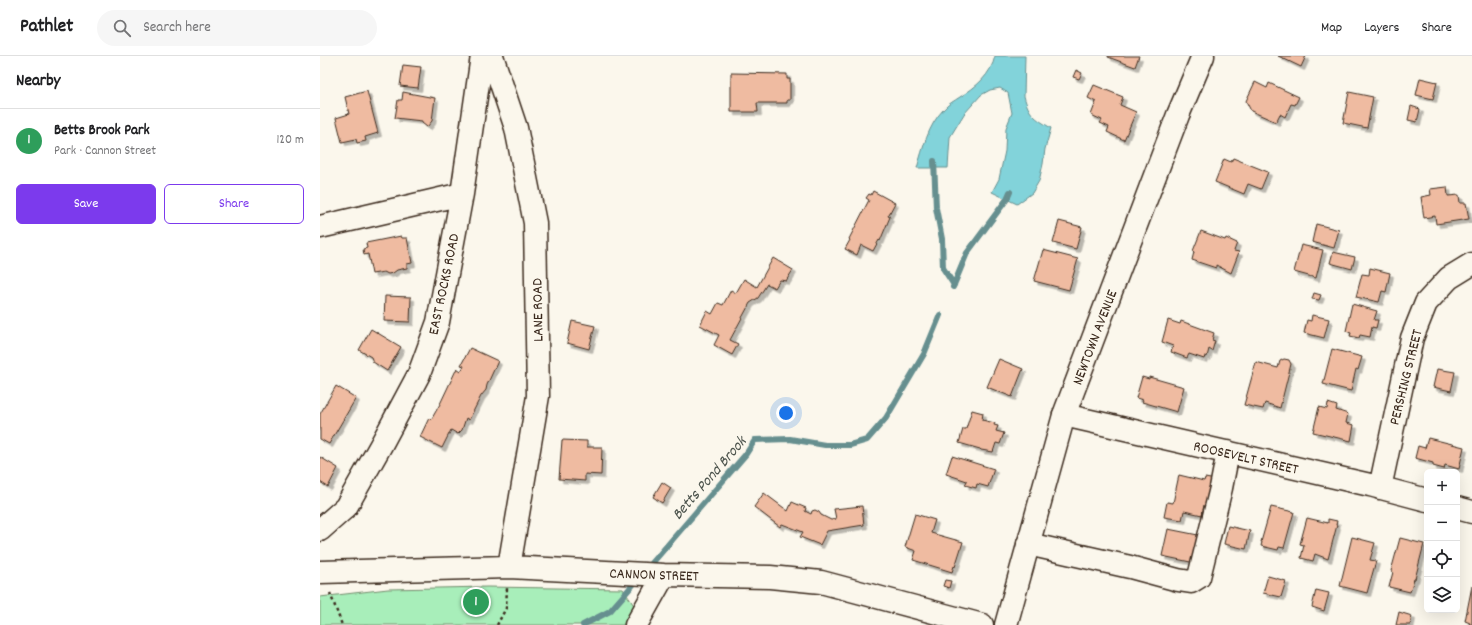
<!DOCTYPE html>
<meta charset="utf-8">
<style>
body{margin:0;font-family:Dekko,sans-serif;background:#f6f6f6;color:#202124}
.controls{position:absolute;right:12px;bottom:12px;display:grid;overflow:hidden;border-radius:6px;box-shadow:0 4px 16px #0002}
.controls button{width:36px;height:36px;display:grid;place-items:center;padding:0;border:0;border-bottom:1px solid #e0e0e0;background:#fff;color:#202124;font:20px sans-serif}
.you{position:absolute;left:466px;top:357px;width:14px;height:14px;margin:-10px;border:3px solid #fff;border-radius:50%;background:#1a73e8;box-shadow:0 0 0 6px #1a73e833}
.badge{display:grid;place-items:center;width:26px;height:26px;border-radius:50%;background:#7c3aed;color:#fff;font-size:13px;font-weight:700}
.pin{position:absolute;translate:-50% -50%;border:2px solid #fff;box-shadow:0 1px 4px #0006}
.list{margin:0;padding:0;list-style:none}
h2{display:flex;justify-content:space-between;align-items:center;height:52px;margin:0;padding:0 16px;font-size:17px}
h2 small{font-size:13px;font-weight:400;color:#757577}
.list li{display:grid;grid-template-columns:26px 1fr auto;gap:12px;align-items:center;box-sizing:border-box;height:64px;padding:0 16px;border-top:1px solid #e0e0e0}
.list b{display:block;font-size:15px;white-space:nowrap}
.list p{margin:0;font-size:13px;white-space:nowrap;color:#757577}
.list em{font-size:13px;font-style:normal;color:#757577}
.actions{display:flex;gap:8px;padding:12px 16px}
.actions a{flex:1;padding:9px 0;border:1px solid #7c3aed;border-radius:6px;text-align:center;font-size:14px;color:#7c3aed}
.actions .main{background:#7c3aed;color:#fff}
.icon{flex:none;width:22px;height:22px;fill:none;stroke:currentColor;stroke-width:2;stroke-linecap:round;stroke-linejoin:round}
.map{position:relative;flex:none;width:1152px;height:569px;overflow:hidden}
header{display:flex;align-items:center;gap:24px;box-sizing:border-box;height:56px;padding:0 20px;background:#fff;border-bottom:1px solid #e0e0e0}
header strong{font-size:19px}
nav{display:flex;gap:22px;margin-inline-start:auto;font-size:14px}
.search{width:280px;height:36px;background:#f6f6f6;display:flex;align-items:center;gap:10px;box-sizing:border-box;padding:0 14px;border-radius:22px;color:#757577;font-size:15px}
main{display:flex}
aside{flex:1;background:#fff}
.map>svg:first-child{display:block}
</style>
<header>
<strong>Pathlet</strong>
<div class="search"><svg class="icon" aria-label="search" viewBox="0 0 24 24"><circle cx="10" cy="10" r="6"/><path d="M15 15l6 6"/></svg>Search here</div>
<nav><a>Map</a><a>Layers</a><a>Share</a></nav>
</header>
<main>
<aside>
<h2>Nearby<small></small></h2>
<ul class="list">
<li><span class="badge" style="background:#2e9e5b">1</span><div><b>Betts Brook Park</b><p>Park · Cannon Street</p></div><em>120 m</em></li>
</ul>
<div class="actions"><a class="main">Save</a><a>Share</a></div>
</aside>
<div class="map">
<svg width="1152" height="569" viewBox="0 0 1152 569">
<defs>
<filter id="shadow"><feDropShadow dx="3.5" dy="3.5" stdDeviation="0" flood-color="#0004"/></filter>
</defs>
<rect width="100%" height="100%" fill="#fbf7ec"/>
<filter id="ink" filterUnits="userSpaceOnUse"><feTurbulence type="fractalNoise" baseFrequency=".025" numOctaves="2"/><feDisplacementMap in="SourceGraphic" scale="8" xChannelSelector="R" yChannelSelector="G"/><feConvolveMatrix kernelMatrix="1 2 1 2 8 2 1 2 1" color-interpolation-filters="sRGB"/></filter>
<g filter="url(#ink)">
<path fill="#a8eeba" stroke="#728c6c" d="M167 531 303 533 315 551 303 569H0V541L68 533Z"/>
<path fill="#82d3da" stroke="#668f8f" d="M675 0H705L704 40C709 59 715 62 731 72L725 93 723 108 719 125 712 137 697 148 672 136 679 123 685 95 686 72 692 57 688 37 680 32 670 34 661 39 644 58 630 81 628 112H597C603 92 608 70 623 54 628 48 634 45 640 41 656 31 671 19 675 0Z"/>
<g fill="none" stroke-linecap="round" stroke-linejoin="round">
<path stroke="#668f8f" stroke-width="6" d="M614 105 616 152 622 183 623 212 634 229
M633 231 647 197 687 143 690 136
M327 513 426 398 435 384 470 383 505 389H530L547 384 566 362 604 298 620 259
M263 569 290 555 318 523"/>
</g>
<path fill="#efbba1" stroke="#3b2a1e" filter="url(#shadow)" d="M788 0H819L815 11 788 1Z
M958 0H986L981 11Z
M83 9 101 11 98 32 80 30Z
M756 14 762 17 759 23 753 21Z
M411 17 467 18V23H470V44H467V47H437L438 56H411Z
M1100 22 1117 26 1113 43 1096 39Z
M935 26 947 32 949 27 979 41 975 49 971 48 965 61 960 58 956 66 931 55 926 45Z
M774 29 803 41 800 49 816 56 804 84 787 76 789 71 780 67 782 64 771 59 776 46 768 42Z
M47 35 58 77 45 81 46 85 37 87 36 83 22 86 16 62 29 58 25 41Z
M83 36 115 42 112 65 107 71 102 67V65L75 62 78 44H82Z
M1029 36 1053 41 1047 72 1023 67Z
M1091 50 1100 53 1097 66 1088 64Z
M913 102 948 116 941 133 928 128 924 138 895 126 904 103 911 106Z
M1127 131 1128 140 1139 139 1140 147H1146L1149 163 1116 168 1115 160 1104 162 1101 141 1111 139 1110 133Z
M553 135 575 147 568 160 570 161 560 185 559 184 553 195 541 189 537 199 525 193 530 184 529 183 549 144 546 142 549 138 551 139Z
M739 165 762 171 756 193 733 187Z
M996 168 1019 174 1014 192 992 186Z
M881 175 905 184 906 182 917 187 914 195 919 196 911 217 896 209V212L872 204 874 196 873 195Z
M81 180 82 182H87L92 207 87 208V212L77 214 73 217 68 218 64 216 52 218 48 198 44 199 43 193 47 192 46 187Z
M981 189 1003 194 996 222 974 216Z
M723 194 758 203 749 234 714 225Z
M1013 196 1035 201 1032 213 1010 207Z
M453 202 473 214 466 225 460 224 455 232 447 228 438 242 430 247 410 284 418 288 412 299 394 289 399 279 380 269 387 255 392 258 398 247 403 249 411 234 416 237 424 223 437 231Z
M1050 212 1070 217 1066 236 1062 235 1059 246 1036 241 1042 218 1049 219Z
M994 237 1001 239 999 244 992 243Z
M65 240 91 241 90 266 64 265Z
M1032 248 1057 255 1054 264H1058L1056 272 1052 271 1050 281 1040 279 1039 282 1030 280 1031 277 1026 275Z
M992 259 1009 263 1004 282 984 277 987 264 991 265Z
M848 264 860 268 861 265 894 277 892 284 895 285 892 295 889 293 887 301 885 300 884 303 869 298 867 302 851 296 853 290 842 286Z
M252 265 275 270 269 293 247 287Z
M51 273 81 291 67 315 53 306 51 301 39 294Z
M150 292 178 305 167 329 166 334 161 340 149 364 146 362 142 374 138 378 131 374 122 392 100 381 109 362 111 364 120 348 137 312 141 315 144 310 141 309Z
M1012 293 1042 301 1038 314 1036 313 1031 335 1003 328Z
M679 303 703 313 692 341 667 331Z
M964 303 969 304 971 308 960 352 945 347 943 353 924 349 936 306 958 312 960 305Z
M1117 313 1135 316 1131 335 1113 331Z
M822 321 829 323V321L864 331 857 356 822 346 823 344 816 342Z
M16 330 36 342 9 388 0 383V358Z
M1008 347 1017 350 1016 354 1028 358 1026 367 1034 369 1031 385 993 376 999 351 1007 353Z
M652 354 663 357 662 364 675 367 674 369 678 370 676 375 684 377 680 388 676 387 673 396 661 394 660 393 639 387 643 373H646Z
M1108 382 1144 391 1139 413 1125 409 1124 413 1113 410V407L1095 402 1098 390 1105 392Z
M242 384 267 385V391H282L281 419 265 418V425L239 423Z
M632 400 674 413 668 431 657 428 656 432 645 429 647 425 626 418Z
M0 401 18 412 8 431 0 426Z
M859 419 884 425 885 422 896 424 891 450 884 449 882 459 864 455 862 464 844 461 847 446 853 447Z
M342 426 351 432 342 447 333 441Z
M444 437 468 455 472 446 486 452 485 455 491 458 492 455 495 454 499 456 501 459 511 464 516 463 514 453 542 450 544 469 507 475 500 489 480 481 483 476 462 468 460 471 434 451Z
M951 451 974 456 964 492 959 491 958 494 941 490 942 486H941Z
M595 458 615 464 611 477 643 486 635 511 634 510 632 516 593 504 596 495 585 491Z
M987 462 1008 467V463L1017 465 1016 469H1017L1008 503 995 498 993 505 981 502 984 489 980 488Z
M908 470 930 475 926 493 904 488Z
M848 473 883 480 875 507 842 500Z
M1032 481 1055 487 1050 504 1056 505 1047 537 1020 530Z
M1080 482 1104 488 1095 523H1094L1090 536 1069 531 1073 516 1071 515Z
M948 520 966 525 961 541 943 537Z
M625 524 631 525 629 532 623 530Z
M1152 530V569H1149L1150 567 1145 565Z
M996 534 1009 537 1004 555 992 551Z
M1079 556 1092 560 1090 569H1076Z"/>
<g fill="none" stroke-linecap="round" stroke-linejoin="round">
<defs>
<path id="minor" d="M172 0 196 72 215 167 218 340 189 511
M0 171 142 138
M744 359 1050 429 1107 444
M1060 432 1092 282 1106 247 1129 222 1152 208
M1137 452 1152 456
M0 474 26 451 61 389 99 318 118 266 142 138 162 0
M708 488 810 511 858 524 871 526 879 521 901 432 908 396
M0 516 189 511 344 519 450 521 501 526 662 569
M316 569 344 519"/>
<path id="major" d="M686 569 744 359 858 59 883 0"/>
</defs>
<use href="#minor" stroke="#3b2a1e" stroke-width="25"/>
<use href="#major" stroke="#3b2a1e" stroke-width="25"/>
<path stroke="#3b2a1e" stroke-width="2.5" stroke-dasharray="3 3" stroke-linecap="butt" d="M10 537 22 569
M177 569 186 552 187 532"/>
<use href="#minor" stroke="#fbf7ec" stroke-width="22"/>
<use href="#major" stroke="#fbf7ec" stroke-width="22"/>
</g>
</g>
<g text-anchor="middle" stroke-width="4" stroke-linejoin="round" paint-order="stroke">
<g font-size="15" fill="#3b2a1e" stroke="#fbf7ec">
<text transform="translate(123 228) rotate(-78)" y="5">EAST ROCKS ROAD</text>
<text transform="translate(217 254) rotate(-91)" y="5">LANE ROAD</text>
<text transform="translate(774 281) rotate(-69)" y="5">NEWTOWN AVENUE</text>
<text transform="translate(1085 321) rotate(-76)" y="5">PERSHING STREET</text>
<text transform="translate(926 401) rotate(13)" y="5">ROOSEVELT STREET</text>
<text transform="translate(334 518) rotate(2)" y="5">CANNON STREET</text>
</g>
<g font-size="16" font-style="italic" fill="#4d544d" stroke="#fbf7ec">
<text transform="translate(388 421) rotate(-49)" y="6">Betts Pond Brook</text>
</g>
</g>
</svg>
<div class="controls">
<button>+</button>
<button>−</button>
<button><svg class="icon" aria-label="locate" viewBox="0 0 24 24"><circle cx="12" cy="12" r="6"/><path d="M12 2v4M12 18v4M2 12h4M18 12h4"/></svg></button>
<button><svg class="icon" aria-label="layers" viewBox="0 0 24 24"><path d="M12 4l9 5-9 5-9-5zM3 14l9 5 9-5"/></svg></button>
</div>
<div class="you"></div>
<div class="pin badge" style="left:156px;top:546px;background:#2e9e5b">1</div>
</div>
</main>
